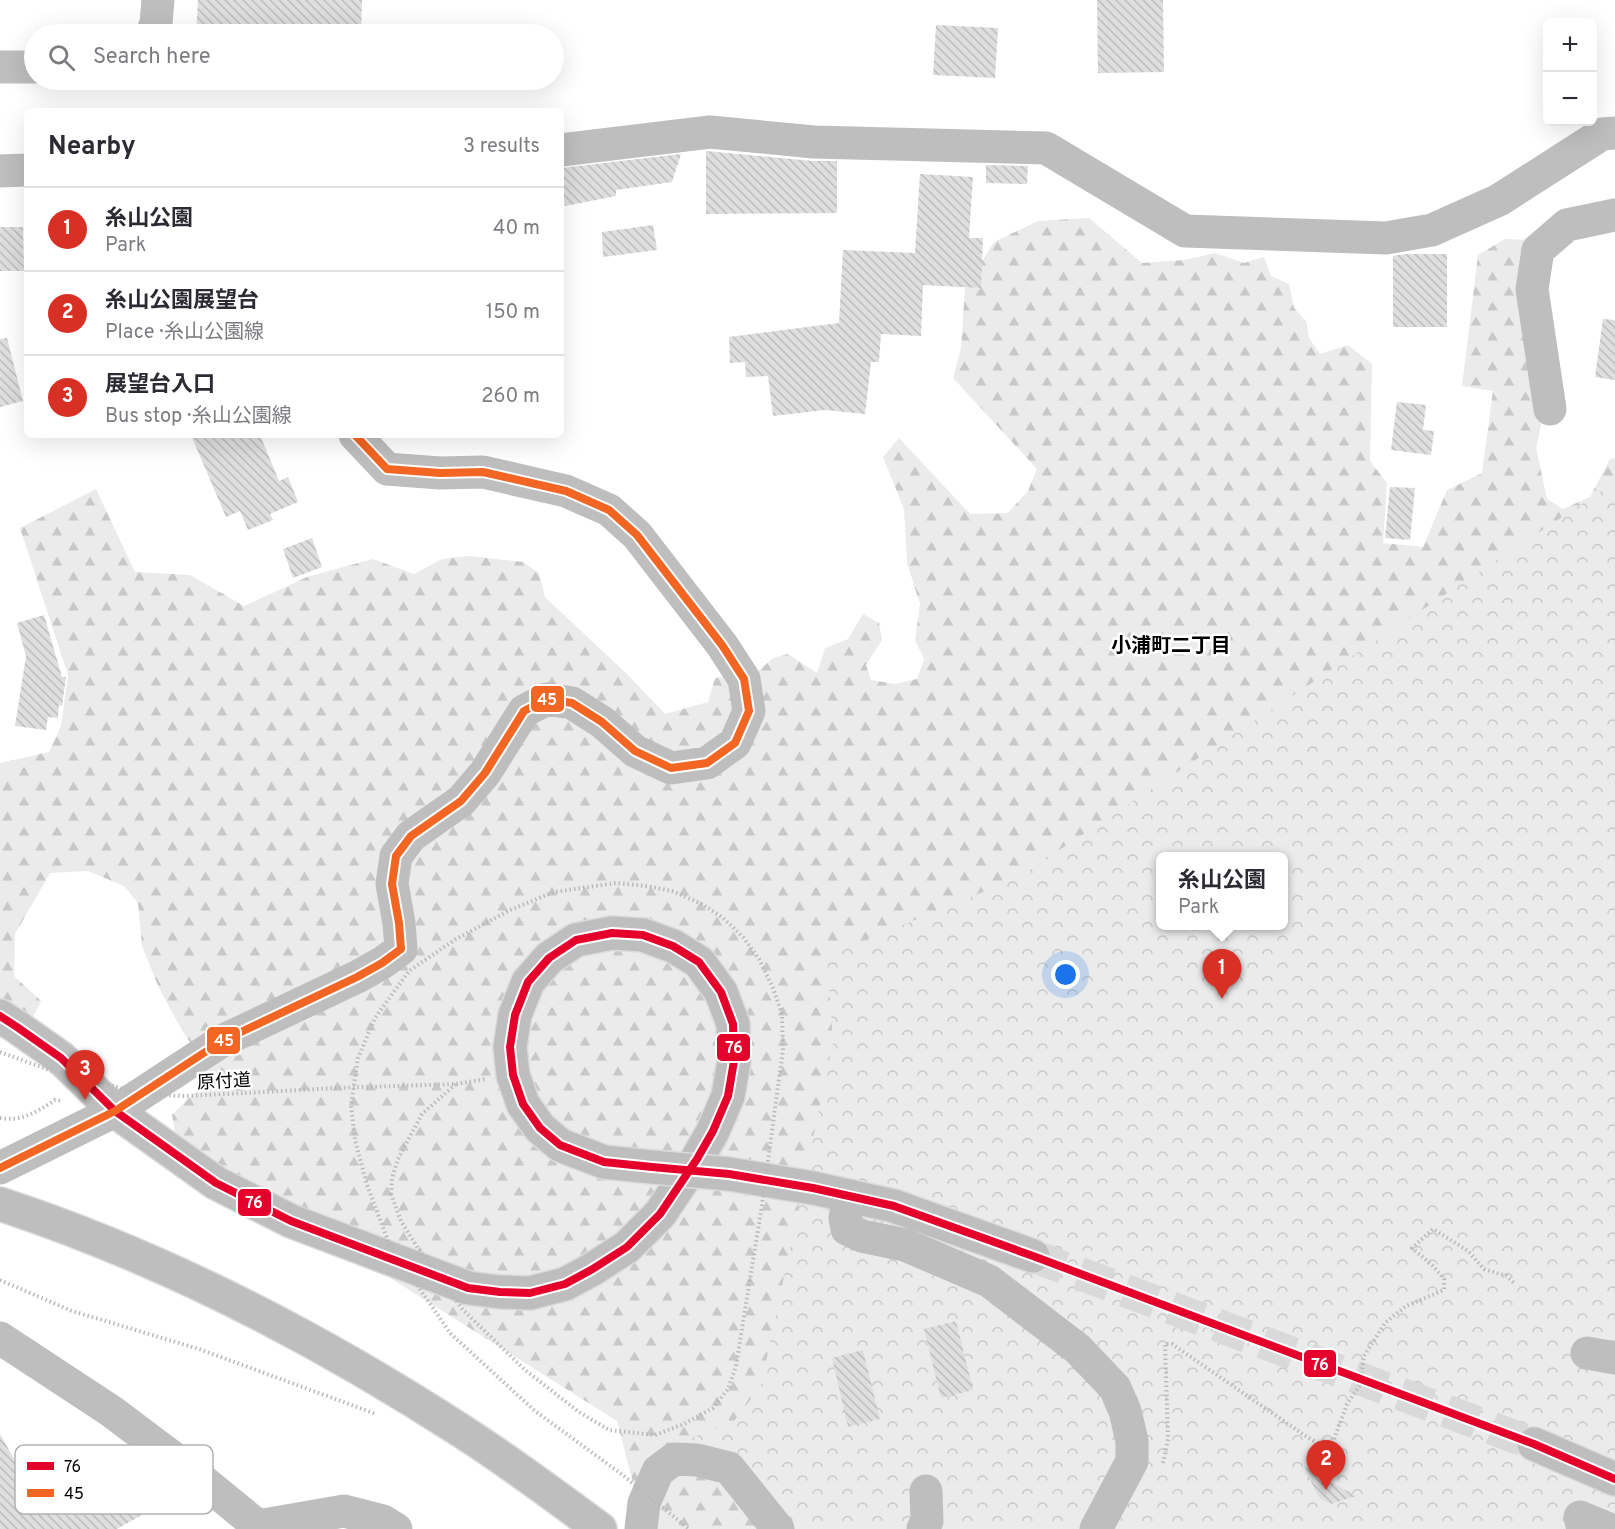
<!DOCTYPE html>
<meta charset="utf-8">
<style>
body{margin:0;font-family:Overpass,"Noto Sans JP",sans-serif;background:#f2f2f3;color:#2b2b33}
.controls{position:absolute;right:18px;top:18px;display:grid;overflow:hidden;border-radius:9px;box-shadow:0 6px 24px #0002}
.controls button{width:54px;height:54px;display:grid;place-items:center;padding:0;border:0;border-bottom:2px solid #e1e1e2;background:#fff;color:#2b2b33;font:30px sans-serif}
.you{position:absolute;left:1066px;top:975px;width:21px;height:21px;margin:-15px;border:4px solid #fff;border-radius:50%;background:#1a73e8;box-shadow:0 0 0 9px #1a73e833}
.badge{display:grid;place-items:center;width:39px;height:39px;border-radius:50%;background:#d93025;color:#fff;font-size:20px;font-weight:700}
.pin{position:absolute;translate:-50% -50px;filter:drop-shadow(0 2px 3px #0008)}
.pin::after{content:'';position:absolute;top:32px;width:21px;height:18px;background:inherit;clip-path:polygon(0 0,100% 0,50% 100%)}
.popup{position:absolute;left:1156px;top:852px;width:132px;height:78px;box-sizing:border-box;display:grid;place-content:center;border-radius:9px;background:#fff;filter:drop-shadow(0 2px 4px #0005);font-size:20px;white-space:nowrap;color:#7c7c81}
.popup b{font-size:22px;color:#2b2b33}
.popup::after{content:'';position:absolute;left:50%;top:100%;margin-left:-12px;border:12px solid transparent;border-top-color:#fff}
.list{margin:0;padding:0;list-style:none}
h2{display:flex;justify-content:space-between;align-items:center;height:78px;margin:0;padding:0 24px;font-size:26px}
h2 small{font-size:20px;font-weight:400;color:#7c7c81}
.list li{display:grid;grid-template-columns:39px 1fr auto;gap:18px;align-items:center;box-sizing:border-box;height:84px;padding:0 24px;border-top:2px solid #e1e1e2}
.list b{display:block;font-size:22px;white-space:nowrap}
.list p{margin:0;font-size:20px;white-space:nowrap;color:#7c7c81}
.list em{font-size:20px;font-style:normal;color:#7c7c81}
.icon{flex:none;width:33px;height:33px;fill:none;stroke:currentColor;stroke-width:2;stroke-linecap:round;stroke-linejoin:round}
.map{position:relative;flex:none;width:1615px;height:1529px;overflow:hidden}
.search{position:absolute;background:#fff;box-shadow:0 6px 24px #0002;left:24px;top:24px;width:540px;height:66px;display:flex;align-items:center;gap:15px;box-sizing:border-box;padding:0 21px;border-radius:33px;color:#7c7c81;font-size:22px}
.panel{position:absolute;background:#fff;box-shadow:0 6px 24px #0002;left:24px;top:108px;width:540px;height:330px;border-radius:9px}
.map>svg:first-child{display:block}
</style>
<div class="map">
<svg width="1615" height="1529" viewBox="0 0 1615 1529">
<defs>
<pattern id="forest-firs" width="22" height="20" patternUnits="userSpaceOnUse" patternTransform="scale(1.5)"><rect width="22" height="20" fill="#ebebeb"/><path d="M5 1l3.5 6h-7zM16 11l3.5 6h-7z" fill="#c8c8c8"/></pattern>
<pattern id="park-crowns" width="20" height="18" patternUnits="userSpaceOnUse" patternTransform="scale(1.5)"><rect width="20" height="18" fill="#ebebeb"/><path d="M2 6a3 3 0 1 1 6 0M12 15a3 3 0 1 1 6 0" fill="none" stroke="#c8c8c8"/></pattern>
<pattern id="building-back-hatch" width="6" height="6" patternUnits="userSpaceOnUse" patternTransform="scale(1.5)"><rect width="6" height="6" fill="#dedede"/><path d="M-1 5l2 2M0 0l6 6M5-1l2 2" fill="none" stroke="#bdbdbd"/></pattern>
</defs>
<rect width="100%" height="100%" fill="#fff"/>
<path fill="url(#forest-firs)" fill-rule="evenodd" d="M1089 218 1142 263 1185 260 1215 253 1244 263 1264 257 1271 276 1289 284 1294 308 1306 321 1309 338 1320 354 1348 345 1372 364 1370 461 1387 483 1383 543 1423 547 1447 490 1482 473 1493 391 1462 386 1478 255 1505 239 1536 240 1544 412 1536 448 1547 499 1563 509 1590 497 1610 459 1615 458V1529H645L617 1421 225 1174 175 1132 172 1115 212 1075 183 1032 159 988 142 946 138 903 124 886 88 871 50 873 15 934 14 976 41 1001 29 1025 0 1003V763L49 752 61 726 68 675 20 528 96 489 135 572 190 575 244 606 307 577 373 559 414 574 442 559 469 556 523 562 539 573 545 597 628 675 665 714 708 702 715 678 757 672 773 658 788 654 817 673 825 648 848 639 863 614 879 623 882 640 866 665 871 680 895 684 917 679 924 659 915 640 920 604 907 563 904 509 883 457 899 438 970 514 1008 513 1028 491 1037 469 953 378 961 348 965 288 994 242 1038 221ZM1160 856H1284V926H1160Z"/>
<path fill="url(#park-crowns)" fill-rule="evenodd" d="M1615 482V1529H779L680 1443 734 1421 761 1386 833 1043 827 956 1017 878ZM1160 856H1284V926H1160Z"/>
<path fill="url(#building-back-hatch)" d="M198 0H362L361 34H196Z
M1097 0H1163L1164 72 1098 73Z
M936 25 998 28 995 78 933 75Z
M706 151 812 161H837V213L706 214Z
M681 154 672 182 616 190V196L565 206 561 191V168Z
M986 165 1028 166 1027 184 986 183Z
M920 174 973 177 969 238H983L981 288 923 285 921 336 881 334 879 362H871L865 414 825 410 773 416 768 376 746 377 745 362 730 363 729 337 839 323 843 250 915 253Z
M653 225 657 250 603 257 602 232Z
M0 227H23L24 271H0Z
M1405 254H1447V327H1393V256Z
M1603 319 1615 320V380L1595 377Z
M7 338 23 401 0 407V339Z
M1397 402 1426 405 1423 430 1434 431 1431 455 1391 450Z
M191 435H260L279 481 288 477 298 502 270 514 273 520 248 530 240 511 226 517Z
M1390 487 1415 488 1410 540 1385 538Z
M312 538 322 567 293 578 283 549Z
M44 615 62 677H66L62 706 59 705 58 718 48 717 46 730 15 726 26 656 17 623Z
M956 1321 973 1390 941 1398 924 1329Z
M863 1350 880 1419 848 1427 832 1358Z
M0 1434 28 1484 54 1477 83 1472 113 1476 144 1485 170 1499 117 1529H0Z
M1305 1467 1356 1496 1331 1504 1323 1500 1317 1495Z"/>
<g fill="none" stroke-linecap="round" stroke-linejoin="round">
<path stroke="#d9d9d9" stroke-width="33" stroke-dasharray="33 16" stroke-linecap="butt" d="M1033 1256 1534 1444"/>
<defs>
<path id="major" d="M0 1016 17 1027 61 1058 115 1111 216 1183 291 1221 468 1288 500 1292 530 1293 565 1284 591 1270 627 1247 660 1214 697 1159 713 1131 728 1096 734 1061 733 1024 721 992 699 962 673 946 643 935 612 933 576 940 549 958 528 982 515 1015 510 1047 513 1075 523 1104 540 1128 560 1145 604 1162 652 1167
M729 1174 813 1188 894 1206 1033 1256
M1534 1444 1615 1479"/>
<path id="highway" d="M0 1204C164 1258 318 1338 463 1432 510 1462 555 1496 600 1529"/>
</defs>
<use href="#major" stroke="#dbdbdb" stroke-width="36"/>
<use href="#highway" stroke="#dbdbdb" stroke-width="36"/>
<path stroke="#b9b9b9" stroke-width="4" stroke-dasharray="1.5 3" stroke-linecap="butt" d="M245 1093 336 1088 456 1084 486 1079
M0 1118C22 1122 38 1111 55 1100L63 1101
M391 1194 392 1178 398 1159 422 1114 456 1084
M0 1280 72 1311 199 1349 376 1414
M1163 1463 1168 1439 1165 1344H1172L1307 1437 1330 1450 1347 1404 1360 1385 1364 1356 1385 1323 1406 1306 1444 1290V1279L1433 1266 1412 1248 1433 1229 1468 1251 1484 1269 1506 1276 1514 1283"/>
<path stroke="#bebebe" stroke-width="33" d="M152 34 156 23 158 0
M0 67H34
M561 150 710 132 814 142 1046 148 1185 231 1386 238 1432 230 1499 200 1602 134 1615 133
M0 171 27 170
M1550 409 1532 289 1538 250 1567 225 1615 215
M0 1168 115 1111 222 1041 357 977 382 963 401 949 399 923 392 884 396 856 411 836 461 801 485 773 524 711 547 699 572 703 602 722 635 751 671 768 707 763 735 743 749 711 744 679 722 645 637 535 609 510 566 491 483 472 440 473 387 469 355 435
M850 1196 845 1218 847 1229 862 1236 905 1245 989 1281 1078 1349 1115 1388 1125 1411 1132 1441V1461L1096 1529
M0 1338 111 1411 192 1472 258 1526 260 1529
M1587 1353 1615 1358
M258 1526 344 1511 383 1521 396 1529
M641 1529 644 1503 658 1471 674 1459 697 1460 729 1468 778 1529
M923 1529 927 1521 926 1491
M1583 1529 1580 1517 1609 1529"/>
<use href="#major" stroke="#bebebe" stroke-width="33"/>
<use href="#highway" stroke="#bebebe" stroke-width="33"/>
<defs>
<path id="major-bridge" d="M652 1167 729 1174"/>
</defs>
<use href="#major-bridge" stroke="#dbdbdb" stroke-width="36" stroke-linecap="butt"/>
<path stroke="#b9b9b9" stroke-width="4" stroke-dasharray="1.5 3" stroke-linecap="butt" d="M0 1052 52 1071 148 1095 186 1096 245 1093
M391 1194 401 1221 419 1250 463 1310 525 1370 579 1412 609 1430 655 1435 684 1424 713 1408 728 1389 736 1366 762 1205 783 1050 782 1014 773 988 759 959 743 937 723 918 702 904 672 891 646 886 616 883 554 892 510 910 456 939 409 971 375 1018 358 1058 351 1105 355 1140 367 1185 390 1246 451 1334 535 1411 620 1473 689 1529"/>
<use href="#major-bridge" stroke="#bebebe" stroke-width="33"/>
<defs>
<path id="bus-1" d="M0 1016 17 1027 61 1058 115 1111 216 1183 291 1221 468 1288 500 1292 530 1293 565 1284 591 1270 627 1247 660 1214 697 1159 713 1131 728 1096 734 1061 733 1024 721 992 699 962 673 946 643 935 612 933 576 940 549 958 528 982 515 1015 510 1047 513 1075 523 1104 540 1128 560 1145 604 1162 652 1167 729 1174 813 1188 894 1206 1033 1256 1534 1444 1615 1479"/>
<path id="bus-2" d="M0 1168 115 1111 222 1041 357 977 382 963 401 949 399 923 392 884 396 856 411 836 461 801 485 773 524 711 547 699 572 703 602 722 635 751 671 768 707 763 735 743 749 711 744 679 722 645 637 535 609 510 566 491 483 472 440 473 387 469 355 435"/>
</defs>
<use href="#bus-1" stroke="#fff" stroke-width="12"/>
<use href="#bus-2" stroke="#fff" stroke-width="12"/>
<use href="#bus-1" stroke="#e4002b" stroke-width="8"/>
<use href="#bus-2" stroke="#f26522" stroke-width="8"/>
</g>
<g text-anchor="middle" stroke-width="5" stroke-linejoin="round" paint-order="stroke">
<g font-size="18" fill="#000" stroke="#fff">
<text transform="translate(224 1081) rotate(-3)" y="6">原付道</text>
</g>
<g font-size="20" font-weight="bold" fill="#000" stroke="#fff">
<text x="1171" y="652">小浦町二丁目</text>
</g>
</g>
<rect x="15" y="1445" width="198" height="69" rx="9" fill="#fff" stroke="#b2b2b2" stroke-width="1.5"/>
<rect x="27" y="1462" width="27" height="8" fill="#e4002b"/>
<rect x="27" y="1489" width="27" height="8" fill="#f26522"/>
<g font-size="16" fill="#000">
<text x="64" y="1472">76</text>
<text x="64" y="1499">45</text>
</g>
<g stroke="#fff" stroke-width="2">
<rect x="530" y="685" width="35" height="28" rx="6" fill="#f26522"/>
<rect x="206" y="1026" width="35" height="29" rx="6" fill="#f26522"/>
<rect x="716" y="1033" width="35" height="29" rx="6" fill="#e4002b"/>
<rect x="237" y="1188" width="35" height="29" rx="6" fill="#e4002b"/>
<rect x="1303" y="1349" width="34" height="29" rx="6" fill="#e4002b"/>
</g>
<g font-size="16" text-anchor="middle" font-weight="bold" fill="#fff">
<text x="547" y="705">45</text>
<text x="224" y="1046">45</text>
<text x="734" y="1053">76</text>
<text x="254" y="1208">76</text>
<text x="1320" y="1370">76</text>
</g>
</svg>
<div class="controls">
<button>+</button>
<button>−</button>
</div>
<div class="you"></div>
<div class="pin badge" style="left:1222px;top:999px">1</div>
<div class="popup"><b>糸山公園</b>Park</div>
<div class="pin badge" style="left:1326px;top:1490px">2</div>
<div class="pin badge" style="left:85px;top:1100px">3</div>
<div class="search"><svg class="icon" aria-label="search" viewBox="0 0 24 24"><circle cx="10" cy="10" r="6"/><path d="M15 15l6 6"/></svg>Search here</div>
<section class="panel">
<h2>Nearby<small>3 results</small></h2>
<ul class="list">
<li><span class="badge">1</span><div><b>糸山公園</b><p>Park</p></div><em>40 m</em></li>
<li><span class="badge">2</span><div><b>糸山公園展望台</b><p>Place · 糸山公園線</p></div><em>150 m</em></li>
<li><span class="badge">3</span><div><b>展望台入口</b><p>Bus stop · 糸山公園線</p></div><em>260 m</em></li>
</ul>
</section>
</div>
